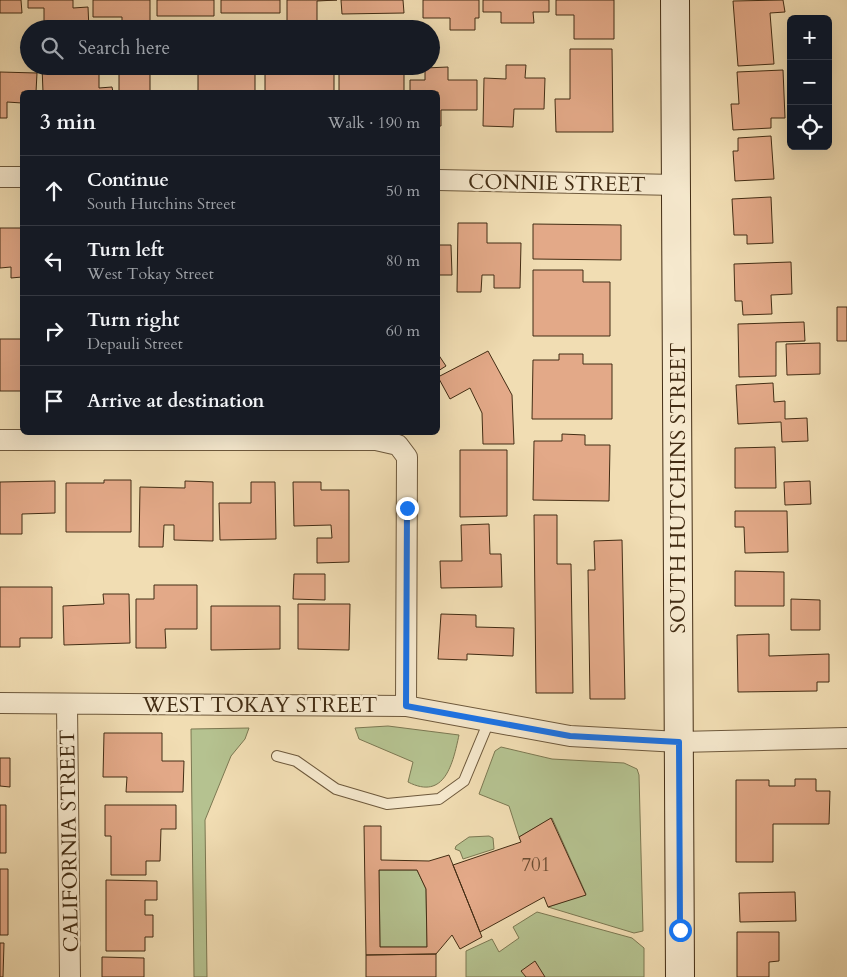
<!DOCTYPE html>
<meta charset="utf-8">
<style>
body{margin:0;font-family:Cardo,serif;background:#242831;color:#f1f3f6}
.controls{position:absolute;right:15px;top:15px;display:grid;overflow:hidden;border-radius:8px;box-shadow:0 5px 20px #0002}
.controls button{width:45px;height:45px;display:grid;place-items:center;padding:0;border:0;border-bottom:1px solid #363941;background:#171b24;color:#f1f3f6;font:25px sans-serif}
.stop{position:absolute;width:15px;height:15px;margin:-11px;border:4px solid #1a73e8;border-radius:50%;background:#fff}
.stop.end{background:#1a73e8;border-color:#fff;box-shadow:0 1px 5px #0008}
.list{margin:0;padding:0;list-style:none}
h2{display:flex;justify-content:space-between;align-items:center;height:65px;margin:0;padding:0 20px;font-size:21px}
h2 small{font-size:16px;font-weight:400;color:#9ea1a6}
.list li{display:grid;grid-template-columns:32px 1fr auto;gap:15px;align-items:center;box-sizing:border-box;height:70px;padding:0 20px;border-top:1px solid #363941}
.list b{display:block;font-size:19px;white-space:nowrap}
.list p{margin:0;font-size:16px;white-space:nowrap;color:#9ea1a6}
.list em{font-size:16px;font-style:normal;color:#9ea1a6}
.icon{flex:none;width:28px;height:28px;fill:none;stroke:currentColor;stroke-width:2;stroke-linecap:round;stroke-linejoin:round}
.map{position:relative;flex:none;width:847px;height:977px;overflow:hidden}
.search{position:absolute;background:#171b24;box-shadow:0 5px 20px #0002;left:20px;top:20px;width:420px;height:55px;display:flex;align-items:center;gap:12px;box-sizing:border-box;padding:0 18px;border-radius:28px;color:#9ea1a6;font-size:19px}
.panel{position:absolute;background:#171b24;box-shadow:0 5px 20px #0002;left:20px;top:90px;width:420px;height:345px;border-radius:8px}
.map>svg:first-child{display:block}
</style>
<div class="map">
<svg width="847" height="977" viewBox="0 0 847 977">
<rect width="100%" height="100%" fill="#f1ddb3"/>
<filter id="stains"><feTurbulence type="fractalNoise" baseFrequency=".004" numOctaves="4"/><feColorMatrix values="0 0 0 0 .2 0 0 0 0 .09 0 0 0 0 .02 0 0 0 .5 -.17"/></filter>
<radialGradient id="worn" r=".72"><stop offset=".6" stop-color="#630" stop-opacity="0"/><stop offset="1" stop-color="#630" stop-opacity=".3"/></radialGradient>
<path fill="#b5c290" stroke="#7c7852" d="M388 726 459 735C453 763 445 801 408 782L413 762 359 739 355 728Z
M249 728 245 739 231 756 205 820 207 977H194L191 729Z
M501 747 552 759 624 763 637 769 639 775 643 931 634 933 548 907 586 894 552 818 519 837 509 806 479 794 495 751Z
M489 836 493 838 494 849 463 859 460 851 455 849 456 846 469 837Z
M379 870H417L426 889 427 947H380Z
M537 912 632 938 644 948V977H466V951L492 939 499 952 519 938 513 927Z"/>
<path fill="#e3a988" stroke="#432d14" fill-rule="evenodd" d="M0 0H21L22 13H0Z
M28 0H73V8L88 7 89 29H62V21H44V8H28Z
M93 0H150V26H122V17H93Z
M157 0H214V16H157Z
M221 0H280V13H221Z
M287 0H337L317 1V29H287Z
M341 0H403L404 13 342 14Z
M423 0H479V18H475V30H450V18H423Z
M483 0H549V12H533L534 23H501V12H483Z
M556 0H614V39H574V15H556Z
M783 0 785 12 770 13 774 64 738 66 733 1Z
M570 49H612L613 132H556L555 99H570Z
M506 65H526L525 78H545L544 109H514L513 127 483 126 484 78 506 79Z
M42 66H67V71H99V88L112 87 113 92H43Z
M119 66H150V91H185V92H119Z
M339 66H371V74L404 73V92H339Z
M448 67V80H477V110H441V126H438V92H410V80H425V68Z
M198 70H255V92H198Z
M783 70 785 118H771V128L733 130 731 104H739L737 72Z
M0 72 37 73 36 92H22V103L7 102V118H0Z
M265 74H334V92H265Z
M771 136 774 179 735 181 733 151H738V138Z
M771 197 773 243 747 244V235H734L732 199Z
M21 220H22V277L11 278V267L0 268V228H21Z
M458 223H487V243H521L520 288H494V275H482L481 292H457Z
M533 224 621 225V260L533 259Z
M438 245H451L452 275H438Z
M791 262 792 294 771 295 772 314 743 315 742 301H735L734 264Z
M533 270H583V282H610V336H533Z
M837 307H847V341H837Z
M804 322 805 341 776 342V376L739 377 738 324Z
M0 339H22V391H0Z
M820 343V374L787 375 786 344Z
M488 351 512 395 514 444H483L482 413 470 388 450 399 438 377Z
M438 354 446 366 438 371Z
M559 354H583V364H612V419H532L533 360H559Z
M773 383 774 402 785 401V419L807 418 808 441 782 442 781 422 738 424 736 385Z
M562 434 585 435V445H610L609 501 533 500 534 441H562Z
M775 447 776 488H735V448Z
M460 450H507V516L460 517Z
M104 480H131V532H66V483H104Z
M55 481V513L22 514V534H0V482Z
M185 481 213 482V541L174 540V525H164L163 547H139L140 487 185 488Z
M810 481 811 504 785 505 784 482Z
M251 482H275L276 539 220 540 219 503H251Z
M293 482H321V490H349V562L317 563V538H332L331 525 294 526Z
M735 511H787L788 552 745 553 744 527H735Z
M534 515H557V564H571L573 693H536Z
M489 524 490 554H501L502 587 441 588 440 561H462L461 525Z
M622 540 625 699H590L588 570H595L594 541Z
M735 571 784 572V606H735Z
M294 574H325V600L293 599Z
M154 585H197V629H165L166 648H136V599H154Z
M0 587H52V638H20V647H0Z
M103 594H129L130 643 64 645 63 606 104 604Z
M791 599 820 600V630H791Z
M298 604H350L349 650 298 649Z
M211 606H280V649L211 650Z
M441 614 476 615V627L514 628 513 656 467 654V660L438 659Z
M769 634V656L829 654V682H817V691L738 692 737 635Z
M104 733H162V761H184L183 792H126L127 777H103Z
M0 758H10V787L0 786Z
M795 779H816V791H830L829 824H773V862H736V780H769V786H795Z
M0 805H6V853H0Z
M105 805H176V829H161L160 861H146V875H111V836H105Z
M551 818 586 895 548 907 544 897 480 932 453 865 521 842 519 837Z
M364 826H381V860L429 861 449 855 482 937 460 949 452 935 436 954 366 955ZM379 870H417L426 889 427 947H380Z
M0 869H8V935H0Z
M106 880 157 881V900H145V915H153V937H145V951H106Z
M795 892 796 921 740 922 739 893Z
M737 932H779V961L769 962V977H737Z
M0 943H4L3 977H0Z
M436 954V977H366V955Z
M102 957 144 958V977H102Z
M535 961 545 977H526L521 971Z"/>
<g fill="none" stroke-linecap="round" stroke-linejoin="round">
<defs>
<path id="service" d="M277 756 296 761 336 789 387 804 439 799 464 781 489 721"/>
<path id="minor" d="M0 177H22
M438 180 676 185
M0 440H376L398 445 407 457 406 706
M0 703 406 706 570 736 679 742 847 738
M67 705 70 977"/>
<path id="secondary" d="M675 0 680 977"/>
</defs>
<use href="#service" stroke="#6e593c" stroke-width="12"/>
<use href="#minor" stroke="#6e593c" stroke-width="22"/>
<use href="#secondary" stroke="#432d14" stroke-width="30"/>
<use href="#service" stroke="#f6e9ce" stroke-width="10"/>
<use href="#minor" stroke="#f6e9ce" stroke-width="20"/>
<use href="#secondary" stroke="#f6e9ce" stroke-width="28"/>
</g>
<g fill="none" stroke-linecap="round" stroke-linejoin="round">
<path stroke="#1a73e8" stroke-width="6" d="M407 508 406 706 570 736 679 742 680 930"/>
</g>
<g text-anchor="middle" stroke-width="4.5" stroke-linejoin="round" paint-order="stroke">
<g font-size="19" fill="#6b4c31">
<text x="536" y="871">701</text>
</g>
<g font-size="21" fill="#432d14" stroke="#f6e9ce">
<text transform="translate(557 183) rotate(1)" y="7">CONNIE STREET</text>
<text transform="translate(678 488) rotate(-90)" y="7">SOUTH HUTCHINS STREET</text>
<text x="260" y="712">WEST TOKAY STREET</text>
<text transform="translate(69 841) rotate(-91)" y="7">CALIFORNIA STREET</text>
</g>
</g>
<rect width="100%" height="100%" filter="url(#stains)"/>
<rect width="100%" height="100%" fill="url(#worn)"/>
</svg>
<div class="controls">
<button>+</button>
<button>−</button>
<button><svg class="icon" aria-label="locate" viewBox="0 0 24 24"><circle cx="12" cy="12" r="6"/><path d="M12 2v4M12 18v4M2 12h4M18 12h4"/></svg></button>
</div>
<div class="stop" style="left:680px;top:930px"></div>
<div class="stop end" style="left:407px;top:508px"></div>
<div class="search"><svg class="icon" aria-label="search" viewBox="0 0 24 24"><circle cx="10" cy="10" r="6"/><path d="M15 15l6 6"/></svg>Search here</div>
<section class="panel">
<h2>3 min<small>Walk · 190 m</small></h2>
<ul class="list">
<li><svg class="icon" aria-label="ahead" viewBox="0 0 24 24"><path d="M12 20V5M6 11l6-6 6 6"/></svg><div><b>Continue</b><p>South Hutchins Street</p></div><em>50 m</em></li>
<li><svg class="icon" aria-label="left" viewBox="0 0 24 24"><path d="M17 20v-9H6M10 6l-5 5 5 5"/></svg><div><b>Turn left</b><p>West Tokay Street</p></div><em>80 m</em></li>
<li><svg class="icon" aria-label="right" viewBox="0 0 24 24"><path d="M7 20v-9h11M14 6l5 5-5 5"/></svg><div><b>Turn right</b><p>Depauli Street</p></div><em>60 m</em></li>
<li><svg class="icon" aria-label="arrive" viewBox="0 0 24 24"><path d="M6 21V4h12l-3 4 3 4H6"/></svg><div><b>Arrive at destination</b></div></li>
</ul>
</section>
</div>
